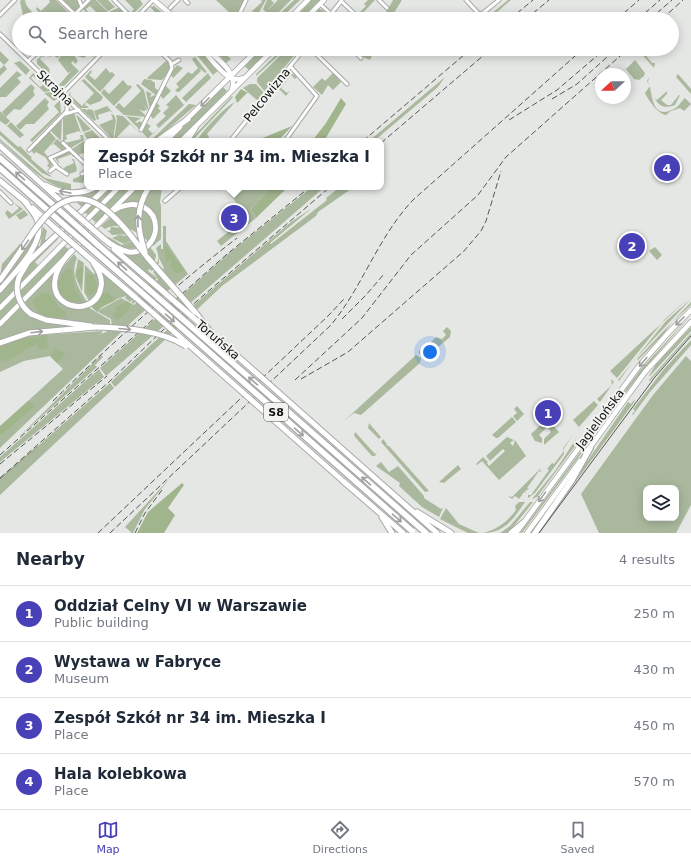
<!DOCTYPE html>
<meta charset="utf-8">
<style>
body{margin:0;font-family:"DejaVu Sans",sans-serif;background:#f6f6f7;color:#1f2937}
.controls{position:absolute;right:12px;bottom:12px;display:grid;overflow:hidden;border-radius:8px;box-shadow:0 2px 10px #0003}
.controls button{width:36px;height:36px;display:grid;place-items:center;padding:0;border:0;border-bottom:1px solid #e0e1e3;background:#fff;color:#1f2937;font:20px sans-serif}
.compass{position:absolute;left:595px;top:68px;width:36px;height:36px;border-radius:50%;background:#fff;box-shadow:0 2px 10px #0003;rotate:249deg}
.you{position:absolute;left:430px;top:352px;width:14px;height:14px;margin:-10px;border:3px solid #fff;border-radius:50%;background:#1a73e8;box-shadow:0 0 0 6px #1a73e833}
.badge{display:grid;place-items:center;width:26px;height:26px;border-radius:50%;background:#4840b6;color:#fff;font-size:13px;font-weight:700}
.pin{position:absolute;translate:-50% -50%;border:2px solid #fff;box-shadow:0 1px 4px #0006}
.popup{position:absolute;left:84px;top:138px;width:300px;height:52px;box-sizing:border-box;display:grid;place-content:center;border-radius:8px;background:#fff;filter:drop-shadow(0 1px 3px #0005);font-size:13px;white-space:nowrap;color:#747a83}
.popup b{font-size:15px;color:#1f2937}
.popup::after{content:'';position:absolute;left:50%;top:100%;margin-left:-8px;border:8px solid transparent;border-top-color:#fff}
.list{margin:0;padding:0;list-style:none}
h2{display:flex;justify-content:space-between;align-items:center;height:52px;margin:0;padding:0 16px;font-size:17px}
h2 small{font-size:13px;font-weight:400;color:#747a83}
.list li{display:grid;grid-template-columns:26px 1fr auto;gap:12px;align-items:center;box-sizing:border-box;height:56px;padding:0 16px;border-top:1px solid #e0e1e3}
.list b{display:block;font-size:15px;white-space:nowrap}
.list p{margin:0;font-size:13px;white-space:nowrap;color:#747a83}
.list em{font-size:13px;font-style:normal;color:#747a83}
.icon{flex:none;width:22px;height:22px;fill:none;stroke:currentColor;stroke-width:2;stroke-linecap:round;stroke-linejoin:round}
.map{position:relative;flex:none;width:691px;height:533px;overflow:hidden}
.search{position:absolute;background:#fff;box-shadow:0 2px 10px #0003;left:12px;right:12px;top:12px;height:44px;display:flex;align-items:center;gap:10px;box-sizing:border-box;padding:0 14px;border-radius:22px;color:#747a83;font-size:15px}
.sheet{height:276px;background:#fff}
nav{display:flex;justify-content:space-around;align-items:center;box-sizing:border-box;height:56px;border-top:1px solid #e0e1e3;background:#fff;font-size:11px;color:#747a83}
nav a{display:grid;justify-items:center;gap:2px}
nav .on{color:#4840b6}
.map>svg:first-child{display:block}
</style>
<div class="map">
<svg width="691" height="533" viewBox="0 0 691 533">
<rect width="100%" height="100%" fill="#e5e7e4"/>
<path fill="#aab99d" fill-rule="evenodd" d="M21 0H25C26 8 32 10 34 15L31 19H24L20 2Z
M49 0H56L70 14 65 19H45L36 9 37 7 41 11 50 2Z
M62 0H78L81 7 75 12Z
M90 0H96L115 19H103L90 6 86 9 88 12 87 13 82 8Z
M97 0H108L115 7 108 11Z
M125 0H140L143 4 131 16 127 11 131 13 134 9Z
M216 0H245L238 15 236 14 234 17Z
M261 0H266L257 16 260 18 278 0H291L272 19H250L255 14 252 11 262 2Z
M267 0H271L274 3 266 12 263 9Z
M294 0H300L280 19H274Z
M311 0H321L302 19H294Z
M368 0H375L360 16 358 14 366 6 364 4Z
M393 0H402L390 19H382Z
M508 0H511L489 19H485Z
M154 6 170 19H162L150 7Z
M120 7 123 11 116 18 109 12Z
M318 8 324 11 315 19H307Z
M48 49H51L49 51 52 49H58L64 55 68 51 71 53 75 49H90L95 54 93 57 87 51 84 53 86 56 84 58 74 55 78 61 75 64 73 61 71 63 79 71 64 86H60L59 85 71 71 68 73 58 60 62 54 57 58 53 54 50 57 44 52Z
M192 49H200L219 70 213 75Z
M214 49H220L231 59 226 63Z
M224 49H238L239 52 233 56Z
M261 49H272L250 71 244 66Z
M287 49H299L265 92 257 82V78Z
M367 49H375L370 60 363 57Z
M641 49 646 51 644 53 652 63H655L654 68 638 50Z
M0 51 9 60 4 65 7 69 0 76V69L4 65 0 61Z
M43 54 44 58 42 56 40 59 49 68 51 77 37 64V60Z
M275 56H278L256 76V74Z
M195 57 207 72 205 73 199 68 201 71 179 92H177L175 90 179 87 176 84 188 72 192 74 198 68 192 59Z
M635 60 645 73 644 76 639 80 634 79 626 69Z
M20 61 30 70 26 75 14 63Z
M166 61 170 63C172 70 167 75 162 80L148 79 147 78Z
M177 65 183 68 173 78 170 74Z
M106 68 110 73 112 72 115 75 100 92 85 77 91 70 92 72 89 75 95 80Z
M17 71 22 75 17 78 21 82 6 97H0V88Z
M290 72 297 77 295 79 291 75 281 88 287 93 290 91 286 96 278 88Z
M33 73 37 77V79L33 76 31 78 40 87 43 85 38 80 39 79 51 91 44 92 29 78Z
M208 73 211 78 186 102 182 98Z
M333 73 341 82 333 90 328 85 322 95 313 87 322 78 325 81Z
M678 74 691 89V94L676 77Z
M445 77 438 87 374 141H369Z
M649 77 648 82C653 88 649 122 674 109 679 107 681 101 685 98L691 104 684 111 680 108 671 111 666 115C658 114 649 101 645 93L650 86 647 81Z
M84 79 103 97 101 101 90 105 86 102 85 106H89L87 108H80L69 97V94L71 92 70 95 82 106 94 93 82 81 80 82Z
M144 79 151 80 155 83V88L158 90 157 96 141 84Z
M123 80 128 86 130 85 132 87 114 106 101 93 104 89 109 94Z
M31 84 35 88 33 91 35 95 20 110 14 109 6 117 2 112Z
M138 84 144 90 149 111 143 104 147 110 143 111 139 109 147 117 124 115 115 107 119 103 124 108 141 91 136 85Z
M250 84H256L264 93 258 101 243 88Z
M164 86H166L171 91 163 99 160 95Z
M223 87 227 91 179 141H168Z
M147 91 152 94 150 96 151 97 154 95 156 96 150 110 146 92Z
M667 91V94L661 100 667 105H671L679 95H680L675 105C667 108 659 108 655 98L657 100Z
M52 92 58 98 54 101 44 93Z
M176 95 184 105 148 138 142 132 146 123 151 126 148 129 153 134 159 128 156 125 166 116 163 113 169 107 166 105Z
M232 96 233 97 192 141H189Z
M45 98 49 102 47 105 49 109 34 124H26L20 130 16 126Z
M60 100 61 113 32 142 30 140 59 112 54 106Z
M235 102 207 134 209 137 207 141H199L198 139C204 129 225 107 235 102Z
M157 103 160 106 158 108 161 111 153 119 150 115Z
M189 104 196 105 154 141H150Z
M107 106 113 113 110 111 98 115 99 119 97 120 94 111Z
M81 109H86V111L88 109 93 110 96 120 94 121Z
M0 111 10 121 6 125 0 121Z
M74 113 81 133 79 131 66 135 67 139 63 141V118Z
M111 114 114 115 116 120 113 140 99 125 113 119Z
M76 115 78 116 91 129 83 132Z
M116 115 123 116 140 133 130 124 115 139 117 140 115 141 114 140 117 119Z
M126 116 141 118 135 122 137 123 140 121 143 124 140 130Z
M62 118 61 141 50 130Z
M11 122 24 135 20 138 7 126Z
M92 130 103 141C94 141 86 142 84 133Z
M0 131 18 147 20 146 31 157 32 156 31 159 51 176 52 174 51 177 42 173 0 135Z
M49 131 56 139 44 152 53 163 50 168 47 166 49 163 45 157 36 152 34 154 31 150Z
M80 135H83L84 140 71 148 65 143 81 139Z
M0 139 45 178 71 184V191C41 184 23 160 0 141Z
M57 139 66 147V150L62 151 54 144 51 146Z
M84 141 87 152 78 155 72 149Z
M68 151 75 156 73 157 72 154 58 159 59 164 54 156Z
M72 159H74L77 169 76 171H78L69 174 59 168 60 166 63 170 65 167 74 163Z
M87 173V182L84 180 83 183 73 182V179L80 176V174L82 177Z
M98 187H105L81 210 82 207 75 201 74 196Z
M110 187H117L88 215 84 212Z
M122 187H132L96 223 91 218Z
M138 187H146L139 203 128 202 120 205Z
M152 187H162L160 202 161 206V239L153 246 152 245 155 240 157 226 143 205Z
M229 187H272L251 209 256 218 221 246 217 241 249 215 241 205 239 206 227 191Z
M312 187H320L321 190 106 376 100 368 228 254Z
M340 187H354L318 212 316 216 222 286 115 387 111 382 195 304 291 222 312 208 270 243 271 244 327 200 326 198Z
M14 203 23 209 9 219 5 213 7 210 12 214 19 208Z
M133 206C136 207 142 208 145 210 155 217 156 233 148 241 137 231 119 221 105 229L101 226 119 210Z
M24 210 28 215 20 220 16 215Z
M163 226H166V241L188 274 136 318 0 448V437L34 406 29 400 63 369 50 356 24 361 0 372V345L27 336 102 331V333L98 335 106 332 112 326 111 319 98 312 99 310 121 298 134 305 158 279 153 272 159 265 163 269 164 268 159 258V263L152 271 149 269 148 271 157 278 133 304 131 302 133 301 132 300 130 302 125 298 126 296C119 298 102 305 97 312L90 306C104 297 103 285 100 270L134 300 153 279 122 252 150 247 156 255 154 266C160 261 159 256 156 248L161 244V249H163Z
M41 227 42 233 38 246H40L43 227 47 231 45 239 47 241 20 270 17 276 57 237 58 239 35 262 38 265 34 271 0 305V292L35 249Z
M111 227 122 228 134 234 112 235 107 230 110 231Z
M37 231C33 252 13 270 0 287V284Z
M119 235 142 238 147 242 137 238 124 244 112 238Z
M107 236 122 245 137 239 147 244C133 253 116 249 107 236Z
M20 244 22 245 0 277 2 264Z
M64 245 69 250 0 321V311Z
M655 247 662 255 657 260 649 251Z
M74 254 77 258C70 275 78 287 87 302L76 305 65 301 58 273Z
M78 259 84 263 82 292 75 276Z
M89 262C100 275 104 289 89 301L84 292 85 265 94 274 95 273Z
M54 271C48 295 63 316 89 307L91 309 110 320V325L29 316 46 322 86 327 35 330 0 340V327Z
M691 296 665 319 617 378 610 371Z
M691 299 634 360 619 381 618 380 666 321Z
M691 302V305L672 322 662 336 638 360 637 359Z
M691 315 645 368 593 433 641 369Z
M447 327 451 331 450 337 437 348H434L430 343 436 337 442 339 446 335 443 331Z
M691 327V331L650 376H649L656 364Z
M691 333V335L650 381 649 380Z
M691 340V345L650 392 633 415 632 414 635 411 633 409 664 369Z
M428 343 432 349V352L426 358H423L418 352Z
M101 355 103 357 95 365 97 367 19 437Z
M416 355 421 358 420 363 361 415 354 413 344 421Z
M686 356 691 361V505L676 533H599L581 494 653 395ZM646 488H676V518H646Z
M99 369 104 377 0 462V457Z
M611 379 614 382 600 402 597 399 612 385Z
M110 383 114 388 0 495V479Z
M634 400 635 401 538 533 628 402 631 404Z
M594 401 598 405 579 427 573 420Z
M517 406 524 414 517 421 513 416 517 413 514 409Z
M512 417 516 422 498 438H496L492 435Z
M547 419 559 432 544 445V439L551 432 546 424 545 426 546 428 539 435 542 438V443L535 441 531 434Z
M369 423 381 437 379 439 368 428Z
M357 431 356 433 375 454 377 452 375 456H372L355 437 354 434Z
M573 435 564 448V454L535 493 528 498V495H531L549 470 547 469 552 463 554 464 564 451 563 448Z
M507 437 514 440 510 443 513 446 515 440 526 456 499 480 482 461 477 465 476 464 483 457 488 462 487 463 489 466 505 451 503 449 490 461 486 456Z
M383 439 387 444 386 445 389 446 429 491 425 492 381 442Z
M576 439 575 446 537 497 532 499 555 471Z
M592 439 522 533H520L589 440Z
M381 462 389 472 398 466 424 496V498L441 509 443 508 439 517 422 507 399 486 400 483 376 466Z
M458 465 461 469 444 483 439 482Z
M541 468 540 470 542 472 539 471 527 488 529 489 525 491 526 493 524 492 519 499 515 496 512 499 508 496 512 497Z
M171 477 145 509 133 533H130L131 532 125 527Z
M519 502H525C514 518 505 533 483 533 498 529 507 522 516 510L515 506Z
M530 502H533L510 531 507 533H500L510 526Z
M446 508 459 524 479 533H468L440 519Z"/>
<path fill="#a1b58d" d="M241 89 246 92H248L237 103 235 97Z
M341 98 346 104 324 141H312L326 123Z
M292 126 278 141H262L260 139Z
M272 187H288L256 218 251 209Z
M164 243 185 271 176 273 169 266 172 262 171 260 167 263 166 261Z
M83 267 82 285 79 283 76 271 78 268Z
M69 268 72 270 74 287 82 300 81 303C77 302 68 302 65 299 50 291 58 275 69 268Z
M87 273 93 276C97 284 99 291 91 295L87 294 85 274Z
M108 292 116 300 100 308 97 312 92 305 102 294Z
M42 293 51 294 59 307 66 312V318H51L38 313 32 301Z
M127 301 131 304 128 311 118 320 112 316 116 313 115 308Z
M47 335 48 348 40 350 36 344 6 362 4 359 0 361V347L21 339Z
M55 349 66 353 57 363 50 356Z
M29 400 35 406 0 437V426Z
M182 483 184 485 168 508 175 515 164 533H137L148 512Z"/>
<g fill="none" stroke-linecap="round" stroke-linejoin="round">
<path stroke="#8a9e77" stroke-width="1" d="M0 479 37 447"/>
<defs>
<path id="street" d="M60 0 80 19
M79 0 82 7
M114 0 128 14
M185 0 188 3
M379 0 387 8
M466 0 479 14 483 13 499 0
M341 1 360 19
M320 4 331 14
M170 8 178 0
M75 14 89 0
M0 15 15 0
M120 17 123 19
M135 19 153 0
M237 19 246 0
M327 19 342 0
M0 34 110 141
M311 49 347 84
M352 49 361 58
M28 61 41 49
M172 64 179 60
M62 94 106 49
M65 114 79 110
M141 130 172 68 170 61 157 49
M230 141 304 49
M285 141 317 96 290 66
M63 143 84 163 87 162
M29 150 67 111V100
M50 171 56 166
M67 174 58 168 50 158 70 149
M82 174 87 171
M0 192 11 203
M165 201 181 187"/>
<path id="secondary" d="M154 0 176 19
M289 19 308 0
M305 19 324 0
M202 49C212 59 227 85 243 78
M207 49C218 60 238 72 232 90
M185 121 258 49
M166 141 180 127
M181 141 274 49
M0 308 119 187
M0 324 135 187
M588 450 645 372 691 322
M516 533 639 366 669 332 691 310
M527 533 580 461"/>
<path id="primary" d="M157 141 188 119
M187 141 195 128
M0 146 73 212
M0 181 27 203
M45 185C62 194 78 196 96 187
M33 208 56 229
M104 239C111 245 120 250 129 252 149 254 161 233 153 216 141 198 121 204 107 215
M114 249 151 281
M71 251C23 304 95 325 101 287 103 278 98 269 93 262
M87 256 136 298
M147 257 160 272
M19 277 28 262 107 187
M0 280 17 256
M0 290C13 274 45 244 38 222 36 215 30 208 25 202
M195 312 212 334 261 377
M31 314 46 320 91 326
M0 343 29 333 96 327
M376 479 437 533
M343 481 403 533
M417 512 451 533
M382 517 392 533
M511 533 523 523"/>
<path id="highway" d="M0 158 67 217
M0 168 62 223
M98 245 146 287
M93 250 141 292
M283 407 426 533
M535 533 572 480 590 448"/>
</defs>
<use href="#street" stroke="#a8a9a6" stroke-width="5"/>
<use href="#secondary" stroke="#a8a9a6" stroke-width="6"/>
<use href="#primary" stroke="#a8a9a6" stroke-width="7"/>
<use href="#highway" stroke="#a8a9a6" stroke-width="8"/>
<use href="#street" stroke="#fff" stroke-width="3"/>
<use href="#secondary" stroke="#fff" stroke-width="4.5"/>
<use href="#primary" stroke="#fff" stroke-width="5"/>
<use href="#highway" stroke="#fff" stroke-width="5.5"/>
<path stroke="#565755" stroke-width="1" d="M539 533 655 377 691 336"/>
<path stroke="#565755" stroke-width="1" stroke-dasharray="6 3" stroke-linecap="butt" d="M510 19 533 0
M526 19 549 0
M617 19 639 0
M638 19 660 0
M650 19 672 0
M662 19 683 0
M552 99 577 84 616 49
M509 120 557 90 605 49
M363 141 471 49
M381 143 491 49
M342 319 366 295 384 274
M301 379 348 352 464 251 481 231 486 221 501 171
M295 380 362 318 411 255 478 195 506 157 628 49
M53 401C112 343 172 288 237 238
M0 455 226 255 310 187
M0 464 107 376
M0 478 110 381 162 331 330 187
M98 533 328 316 344 299
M110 533 331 325C363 286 378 237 413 200L583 49
M135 533 145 513 162 490"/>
<defs>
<path id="primary-bridge" d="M73 212 104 239
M56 229 87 256
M145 252C137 228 135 209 149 187
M17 256C28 240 38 222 53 209 92 176 126 230 147 257
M160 272 195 312
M19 277C14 291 19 305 31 314
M151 281 212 334
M136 298 343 481
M96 327C127 328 160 330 186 346
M261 377 376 479"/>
<path id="highway-bridge" d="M67 217 98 245
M62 223 93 250
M146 287 283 407
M141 292 412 531"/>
</defs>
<use href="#primary-bridge" stroke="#a8a9a6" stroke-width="7" stroke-linecap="butt"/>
<use href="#highway-bridge" stroke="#a8a9a6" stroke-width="8" stroke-linecap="butt"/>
<use href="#primary-bridge" stroke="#fff" stroke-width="5"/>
<use href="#highway-bridge" stroke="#fff" stroke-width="5.5"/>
</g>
<defs><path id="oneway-shaft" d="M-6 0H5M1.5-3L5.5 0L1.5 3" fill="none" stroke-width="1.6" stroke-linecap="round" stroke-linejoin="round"/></defs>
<g stroke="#a0a09f">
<use href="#oneway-shaft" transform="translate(205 102) rotate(135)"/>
<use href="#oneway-shaft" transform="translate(20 176) rotate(-139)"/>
<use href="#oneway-shaft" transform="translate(65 192) rotate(-169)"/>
<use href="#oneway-shaft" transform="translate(138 221) rotate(-90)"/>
<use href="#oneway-shaft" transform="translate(25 245) rotate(125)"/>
<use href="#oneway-shaft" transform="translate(122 266) rotate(-139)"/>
<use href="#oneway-shaft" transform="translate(170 318) rotate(41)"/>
<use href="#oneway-shaft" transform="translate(680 321) rotate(135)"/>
<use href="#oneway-shaft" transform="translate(125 329) rotate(5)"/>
<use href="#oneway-shaft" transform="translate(37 332) rotate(-7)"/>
<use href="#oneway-shaft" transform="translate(643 362) rotate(130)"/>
<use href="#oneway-shaft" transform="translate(253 381) rotate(-139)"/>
<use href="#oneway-shaft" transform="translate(299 432) rotate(41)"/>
<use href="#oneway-shaft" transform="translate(366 481) rotate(-139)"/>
<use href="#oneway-shaft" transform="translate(542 497) rotate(126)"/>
<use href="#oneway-shaft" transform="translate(397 518) rotate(41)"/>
</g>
<g text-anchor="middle" stroke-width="4" stroke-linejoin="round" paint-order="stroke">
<rect fill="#f2f4f1" stroke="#545554" stroke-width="1" x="264" y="403" width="24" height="18" rx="3"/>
<g font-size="11" font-weight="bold" fill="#111110">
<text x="276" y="416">S8</text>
</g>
<g font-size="12" fill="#111110" stroke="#f2f4f1">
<text transform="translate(55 88) rotate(44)" y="4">Skrajna</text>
<text transform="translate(267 95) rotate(-51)" y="4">Pelcowizna</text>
<text transform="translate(218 340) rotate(41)" y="4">Toruńska</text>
<text transform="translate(600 419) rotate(-53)" y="4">Jagiellońska</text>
</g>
</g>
</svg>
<div class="controls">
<button><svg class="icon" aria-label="layers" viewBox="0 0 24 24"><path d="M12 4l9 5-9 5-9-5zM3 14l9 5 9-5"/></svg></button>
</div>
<svg class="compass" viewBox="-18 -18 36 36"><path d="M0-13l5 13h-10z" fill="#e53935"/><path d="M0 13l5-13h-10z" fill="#747a83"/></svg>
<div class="you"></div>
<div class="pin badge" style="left:548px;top:413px">1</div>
<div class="pin badge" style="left:632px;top:246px">2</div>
<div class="pin badge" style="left:234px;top:218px">3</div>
<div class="popup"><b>Zespół Szkół nr 34 im. Mieszka I</b>Place</div>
<div class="pin badge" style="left:667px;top:168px">4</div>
<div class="search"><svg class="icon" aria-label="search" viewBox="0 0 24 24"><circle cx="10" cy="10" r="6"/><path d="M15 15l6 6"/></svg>Search here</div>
</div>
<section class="sheet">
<h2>Nearby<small>4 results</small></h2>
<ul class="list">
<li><span class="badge">1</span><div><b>Oddział Celny VI w Warszawie</b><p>Public building</p></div><em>250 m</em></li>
<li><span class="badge">2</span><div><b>Wystawa w Fabryce</b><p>Museum</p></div><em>430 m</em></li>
<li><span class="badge">3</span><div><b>Zespół Szkół nr 34 im. Mieszka I</b><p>Place</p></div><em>450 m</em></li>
<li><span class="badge">4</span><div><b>Hala kolebkowa</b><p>Place</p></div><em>570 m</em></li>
</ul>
</section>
<nav>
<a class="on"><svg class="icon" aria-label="map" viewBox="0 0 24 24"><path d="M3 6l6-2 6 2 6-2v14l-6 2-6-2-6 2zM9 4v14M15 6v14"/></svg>Map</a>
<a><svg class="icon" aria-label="directions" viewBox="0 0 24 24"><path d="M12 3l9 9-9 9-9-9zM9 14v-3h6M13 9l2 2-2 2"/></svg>Directions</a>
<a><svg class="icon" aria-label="saved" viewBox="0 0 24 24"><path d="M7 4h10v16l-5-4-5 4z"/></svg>Saved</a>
</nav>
